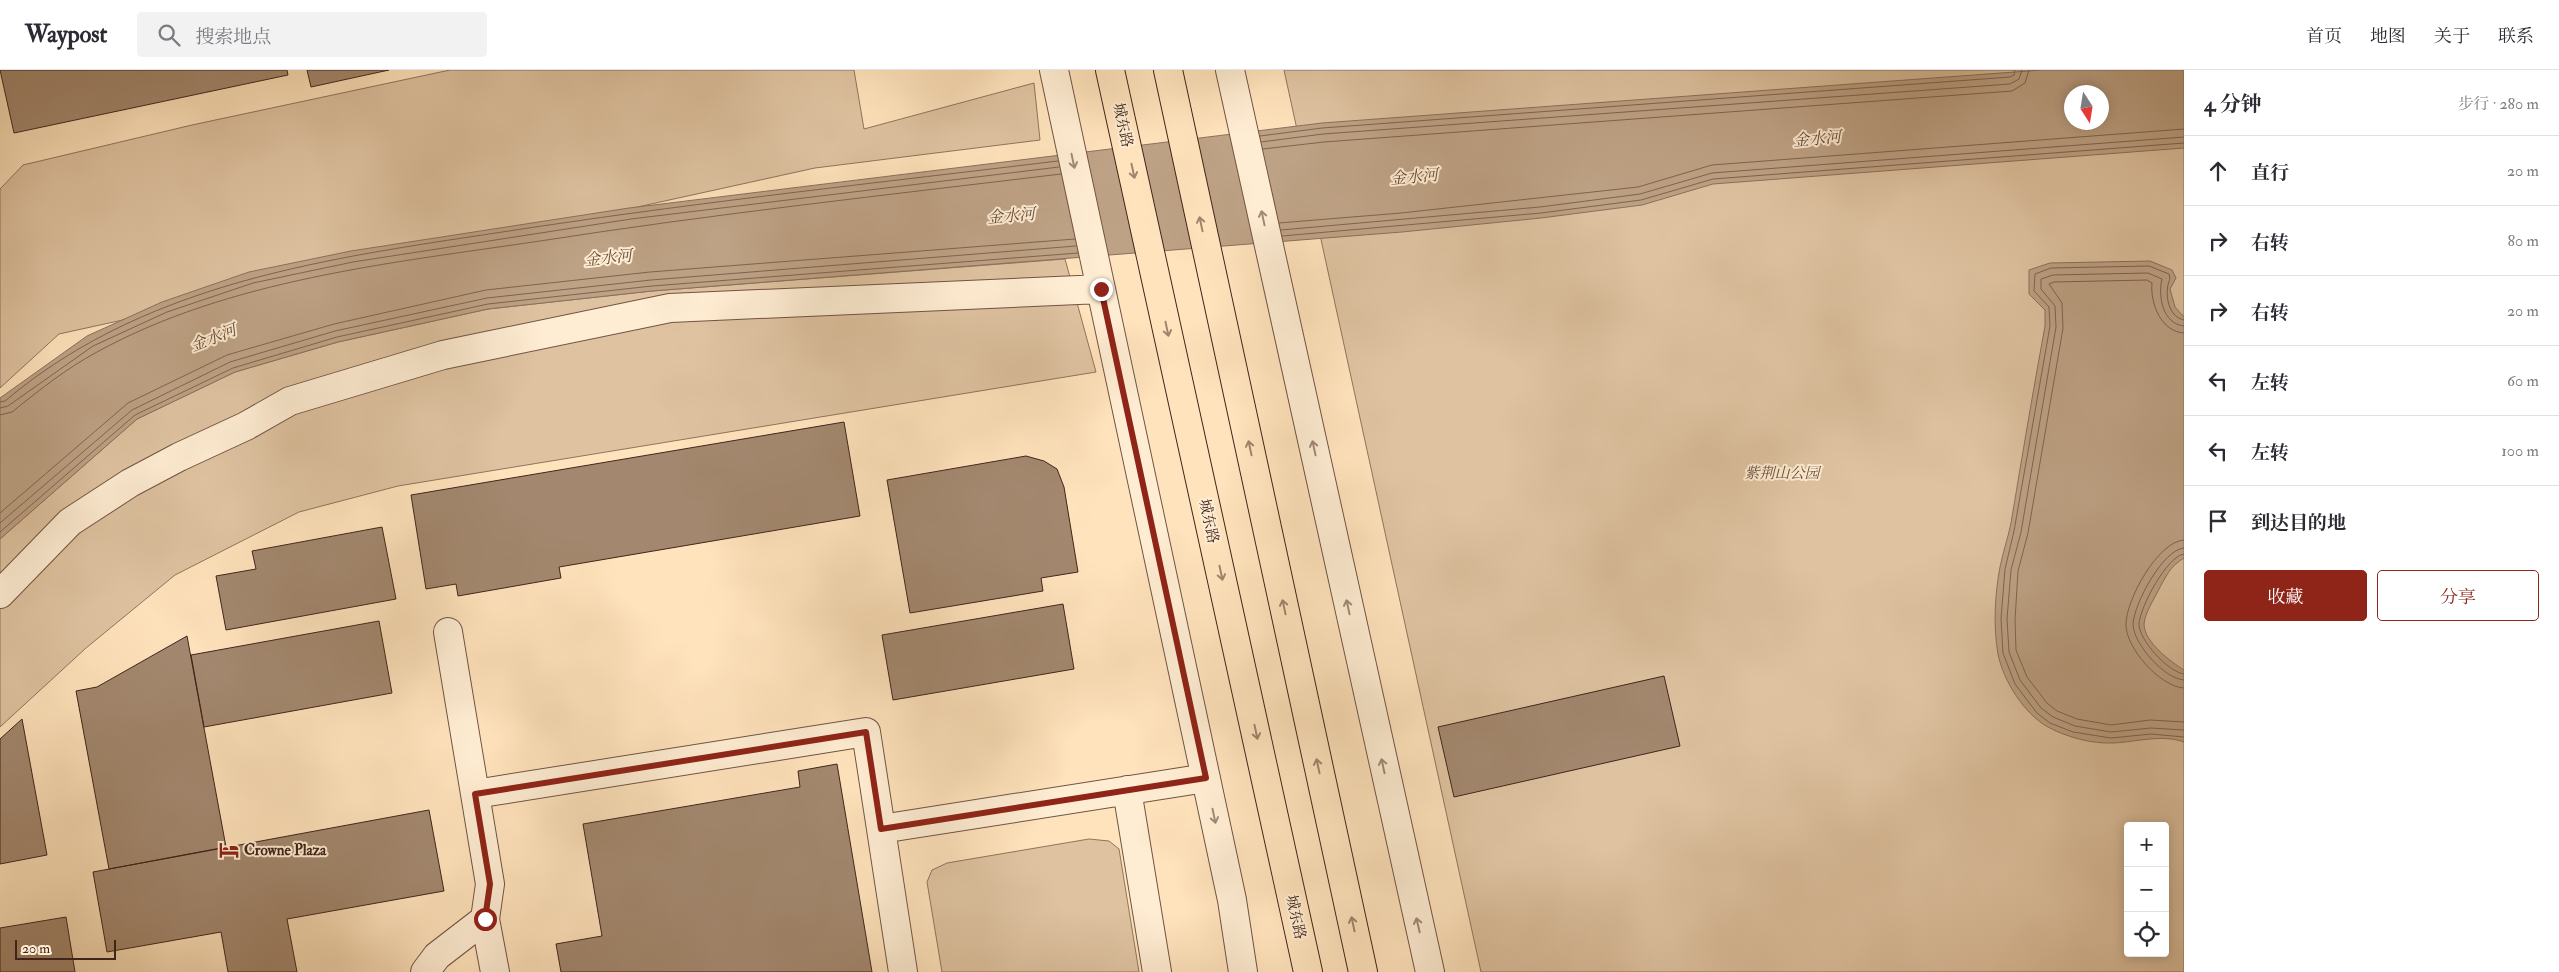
<!DOCTYPE html>
<html lang="zh">
<meta charset="utf-8">
<style>
body{margin:0;font-family:"IM FELL Double Pica","Noto Serif SC",serif;background:#f2f2f3;color:#2b2b33}
.controls{position:absolute;right:15px;bottom:15px;display:grid;overflow:hidden;border-radius:5px;box-shadow:0 2px 12px #0003}
.controls button{width:45px;height:45px;display:grid;place-items:center;padding:0;border:0;border-bottom:1px solid #e1e1e2;background:#fff;color:#2b2b33;font:25px sans-serif}
.compass{position:absolute;left:2064px;top:15px;width:45px;height:45px;border-radius:50%;background:#fff;box-shadow:0 2px 12px #0003;rotate:168deg}
.scale{position:absolute;left:15px;bottom:12px;width:101px;box-sizing:border-box;padding-left:5px;border:2px solid #40251b;border-top:0;font-size:14px;line-height:18px;white-space:nowrap;color:#40251b;-webkit-text-stroke:4px #ffedd3;paint-order:stroke}
.stop{position:absolute;width:15px;height:15px;margin:-11px;border:4px solid #8f2418;border-radius:50%;background:#fff}
.stop.end{background:#8f2418;border-color:#fff;box-shadow:0 1px 5px #0008}
.list{margin:0;padding:0;list-style:none}
h2{display:flex;justify-content:space-between;align-items:center;height:65px;margin:0;padding:0 20px;font-size:21px}
h2 small{font-size:16px;font-weight:400;color:#7c7c81}
.list li{display:grid;grid-template-columns:32px 1fr auto;gap:15px;align-items:center;box-sizing:border-box;height:70px;padding:0 20px;border-top:1px solid #e1e1e2}
.list b{display:block;font-size:19px;white-space:nowrap}
.list em{font-size:16px;font-style:normal;color:#7c7c81}
.actions{display:flex;gap:10px;padding:15px 20px}
.actions a{flex:1;padding:11px 0;border:1px solid #8f2418;border-radius:5px;text-align:center;font-size:18px;color:#8f2418}
.actions .main{background:#8f2418;color:#fff}
.icon{flex:none;width:28px;height:28px;fill:none;stroke:currentColor;stroke-width:2;stroke-linecap:round;stroke-linejoin:round}
.map{position:relative;flex:none;width:2184px;height:902px;overflow:hidden}
header{display:flex;align-items:center;gap:30px;box-sizing:border-box;height:70px;padding:0 25px;background:#fff;border-bottom:1px solid #e1e1e2}
header strong{font-size:24px}
nav{display:flex;gap:28px;margin-inline-start:auto;font-size:18px}
.search{width:350px;height:45px;background:#f2f2f3;display:flex;align-items:center;gap:12px;box-sizing:border-box;padding:0 18px;border-radius:5px;color:#7c7c81;font-size:19px}
main{display:flex}
aside{flex:1;background:#fff}
.map>svg:first-child{display:block}
</style>
<header>
<strong>Waypost</strong>
<div class="search"><svg class="icon" aria-label="search" viewBox="0 0 24 24"><circle cx="10" cy="10" r="6"/><path d="M15 15l6 6"/></svg>搜索地点</div>
<nav><a>首页</a><a>地图</a><a>关于</a><a>联系</a></nav>
</header>
<main>
<div class="map">
<svg width="2184" height="902" viewBox="0 0 2184 902">
<rect width="100%" height="100%" fill="#ffe3bc"/>
<filter id="stains"><feTurbulence type="fractalNoise" baseFrequency=".004" numOctaves="4"/><feColorMatrix values="0 0 0 0 .2 0 0 0 0 .09 0 0 0 0 .02 0 0 0 .5 -.17"/></filter>
<radialGradient id="worn" r=".72"><stop offset=".6" stop-color="#630" stop-opacity="0"/><stop offset="1" stop-color="#630" stop-opacity=".3"/></radialGradient>
<path fill="#dfc3a1" stroke="#90745e" fill-rule="evenodd" d="M450 0H854L864 59 1034 13 1040 70 815 98 59 264 0 318V119L23 95 192 55Z
M1284 0H2184V902H1481ZM2072 22H2102V52H2072ZM2128 756H2165V883H2128Z
M1065 189 1096 302 398 416 299 442 175 505 86 578 0 657V469L137 349 235 302 338 272 488 239 652 221Z
M1089 769 1109 771 1119 779 1139 902H942L927 812 932 800 947 793Z"/>
<path fill="#bea285" stroke="#8c705b" fill-rule="evenodd" d="M2042 0H2184V78L1713 114 1642 135 1541 148 1402 162 652 221 488 239 338 272 235 302 137 349 0 469V328L87 266 162 232 249 202 351 181 629 138 1322 53ZM2072 22H2102V52H2072Z
M2150 191 2172 200 2176 208 2170 219 2175 237 2184 247V488C2170 496 2165 508 2158 521 2153 531 2145 543 2144 554 2144 572 2171 592 2184 600V672C2162 664 2136 672 2113 673 2092 674 2066 667 2048 657 2024 644 2003 610 1998 584 1993 557 1995 523 2000 497 2003 482 2008 468 2011 453 2022 387 2033 321 2045 256V240L2029 224V200L2050 193Z"/>
<g fill="none" stroke-linecap="round" stroke-linejoin="round">
<path stroke="#7f6450" stroke-width="1" d="M1260 66 1322 58 2010 7 2014 5 2015 0
M1261 72 1323 64 2010 14 2019 9 2022 0
M1263 79 1324 72 2012 21 2025 13 2029 0
M1279 153 1401 143 1638 117 1712 95 2184 59
M1281 160 1540 137 1640 124 1712 103 2184 67
M1282 166 1541 143 1641 130 1713 109 2184 73
M2184 250C2167 247 2164 221 2170 209L2169 204 2149 196 2051 198 2035 204 2034 221 2049 237 2050 256 2014 461 2005 499 2001 549 2003 583 2015 614 2037 643 2050 653 2073 662 2111 668 2151 664 2184 667
M2184 256C2162 254 2158 225 2162 209L2148 203 2053 205 2041 209V219L2055 236 2056 257 2021 462 2011 500 2007 549 2009 582 2020 610 2041 638 2053 647 2075 656 2111 662 2151 658 2184 660
M2184 263C2161 262 2150 233 2152 213L2147 210 2054 212 2049 214 2062 233 2063 258 2028 463 2018 501 2015 550 2016 580 2027 607 2047 633 2057 641 2077 649 2111 655 2150 650 2184 652
M0 332 5 331C154 205 349 186 535 157 709 131 884 112 1058 91
M0 338 8 336 93 276 167 242 253 213 353 192 631 149 1059 97
M0 345 12 342C38 321 67 298 97 282 230 209 392 193 540 171 713 144 887 125 1061 104
M0 443 128 333 227 285 334 254 486 220 650 202 1075 169
M0 453 132 340 230 292 335 261 487 228 651 210 1076 176
M0 462 135 345 233 298 337 267 488 234 652 216 1078 183
M2184 470C2158 471 2126 530 2126 554 2125 577 2160 617 2184 618
M2184 478C2163 479 2134 534 2133 554 2133 573 2164 609 2184 610
M2184 484C2167 486 2140 537 2139 554 2139 570 2168 602 2184 604"/>
</g>
<path fill="#a3886f" stroke="#40251b" d="M0 0H287L288 5 14 63Z
M307 0H389L311 17Z
M844 352 860 446 559 497 561 508 458 526 456 514 426 519 411 425Z
M1026 386 1044 391 1057 399 1064 417 1078 502 1041 508 1043 521 910 543 887 410Z
M382 457 396 529 226 560 216 506 256 499 252 481Z
M1063 534 1074 599 893 630 882 565Z
M379 551 392 623 204 657 191 585Z
M187 566 226 777 109 799 76 621 97 617Z
M1664 606 1680 676 1454 727 1438 657Z
M22 649 47 785 0 794V669Z
M837 694 872 902H561L556 874 602 866 583 754 800 717 798 701Z
M429 740 444 821 287 849 297 902H228L221 862 107 882 93 802Z
M66 847 75 902H0V858Z"/>
<g fill="none" stroke-linecap="round" stroke-linejoin="round">
<defs>
<path id="minor" d="M1054 0 1232 830 1243 902
M1230 0 1430 902
M0 524 70 452 130 413 179 387 246 356 290 331 443 285 670 238 1101 219
M1127 720 1157 902
M475 724 866 662 881 759 1206 708
M881 759 903 902
M485 849 495 902
M425 902 437 886 485 849 490 814 448 562"/>
<path id="major" d="M1110 0 1308 902
M1168 0 1363 902"/>
</defs>
<use href="#minor" stroke="#705443" stroke-width="30"/>
<use href="#major" stroke="#40251b" stroke-width="30"/>
<use href="#minor" stroke="#ffedd3" stroke-width="28"/>
<use href="#major" stroke="#ffe3bc" stroke-width="28"/>
</g>
<defs><path id="oneway-shaft" d="M-6 0H5M1.5-3L5.5 0L1.5 3" fill="none" stroke-width="1.6" stroke-linecap="round" stroke-linejoin="round" transform="scale(1.25)"/></defs>
<g stroke="#a08977">
<use href="#oneway-shaft" transform="translate(1073 91) rotate(78)"/>
<use href="#oneway-shaft" transform="translate(1263 148) rotate(-102)"/>
<use href="#oneway-shaft" transform="translate(1314 378) rotate(-102)"/>
<use href="#oneway-shaft" transform="translate(1348 537) rotate(-102)"/>
<use href="#oneway-shaft" transform="translate(1383 696) rotate(-102)"/>
<use href="#oneway-shaft" transform="translate(1214 746) rotate(78)"/>
<use href="#oneway-shaft" transform="translate(1418 855) rotate(-103)"/>
</g>
<g stroke="#a0846c">
<use href="#oneway-shaft" transform="translate(1133 101) rotate(78)"/>
<use href="#oneway-shaft" transform="translate(1201 154) rotate(-102)"/>
<use href="#oneway-shaft" transform="translate(1167 259) rotate(78)"/>
<use href="#oneway-shaft" transform="translate(1250 378) rotate(-102)"/>
<use href="#oneway-shaft" transform="translate(1221 503) rotate(78)"/>
<use href="#oneway-shaft" transform="translate(1284 537) rotate(-102)"/>
<use href="#oneway-shaft" transform="translate(1256 662) rotate(78)"/>
<use href="#oneway-shaft" transform="translate(1318 696) rotate(-102)"/>
<use href="#oneway-shaft" transform="translate(1353 854) rotate(-102)"/>
</g>
<g fill="none" stroke-linecap="round" stroke-linejoin="round">
<path stroke="#8f2418" stroke-width="6" d="M485 849 490 814 475 724 866 662 881 759 1206 708 1101 219"/>
</g>
<defs>
<symbol id="hotel-bare" viewBox="-9 -9 18 18"><path d="M-6-4.5h1.5V1H6V5H4.5V3h-9V5H-6ZM-4 0a1.8 1.8 0 1 1 3.6 0ZM.5 0V-2.5h3Q6-2.5 6 0Z" fill="#8f2418" stroke="#ffedd3" stroke-width="2.5" paint-order="stroke"/></symbol>
</defs>
<g fill-rule="evenodd">
<use href="#hotel-bare" x="215" y="766" width="28" height="28"/>
</g>
<g text-anchor="middle" stroke-width="4" stroke-linejoin="round" paint-order="stroke">
<g font-size="15" fill="#40251b" stroke="#ffedd3">
<text transform="translate(1123 55) rotate(78)" y="5">城东路</text>
<text transform="translate(1209 451) rotate(78)" y="5">城东路</text>
<text transform="translate(1296 847) rotate(78)" y="5">城东路</text>
</g>
<g font-size="15" font-style="italic" fill="#684c3c" stroke="#ffedd3">
<text x="1782" y="408">紫荆山公园</text>
</g>
<g font-size="15" font-weight="bold" fill="#40251b" stroke="#ffedd3" text-anchor="start">
<text x="244" y="785">Crowne Plaza</text>
</g>
<g font-size="16" font-style="italic" fill="#664a3b" stroke="#ffedd3">
<text transform="translate(1817 68) rotate(-5)" y="6">金水河</text>
<text transform="translate(1414 106) rotate(-5)" y="6">金水河</text>
<text transform="translate(1011 145) rotate(-5)" y="6">金水河</text>
<text transform="translate(608 187) rotate(-6)" y="6">金水河</text>
<text transform="translate(213 267) rotate(-21)" y="6">金水河</text>
</g>
</g>
<rect width="100%" height="100%" filter="url(#stains)"/>
<rect width="100%" height="100%" fill="url(#worn)"/>
</svg>
<div class="controls">
<button>+</button>
<button>−</button>
<button><svg class="icon" aria-label="locate" viewBox="0 0 24 24"><circle cx="12" cy="12" r="6"/><path d="M12 2v4M12 18v4M2 12h4M18 12h4"/></svg></button>
</div>
<svg class="compass" viewBox="-18 -18 36 36"><path d="M0-13l5 13h-10z" fill="#e53935"/><path d="M0 13l5-13h-10z" fill="#7c7c81"/></svg>
<div class="scale">20 m</div>
<div class="stop" style="left:485px;top:849px"></div>
<div class="stop end" style="left:1101px;top:219px"></div>
</div>
<aside>
<h2>4 分钟<small>步行 · 280 m</small></h2>
<ul class="list">
<li><svg class="icon" aria-label="ahead" viewBox="0 0 24 24"><path d="M12 20V5M6 11l6-6 6 6"/></svg><div><b>直行</b></div><em>20 m</em></li>
<li><svg class="icon" aria-label="right" viewBox="0 0 24 24"><path d="M7 20v-9h11M14 6l5 5-5 5"/></svg><div><b>右转</b></div><em>80 m</em></li>
<li><svg class="icon" aria-label="right" viewBox="0 0 24 24"><path d="M7 20v-9h11M14 6l5 5-5 5"/></svg><div><b>右转</b></div><em>20 m</em></li>
<li><svg class="icon" aria-label="left" viewBox="0 0 24 24"><path d="M17 20v-9H6M10 6l-5 5 5 5"/></svg><div><b>左转</b></div><em>60 m</em></li>
<li><svg class="icon" aria-label="left" viewBox="0 0 24 24"><path d="M17 20v-9H6M10 6l-5 5 5 5"/></svg><div><b>左转</b></div><em>100 m</em></li>
<li><svg class="icon" aria-label="arrive" viewBox="0 0 24 24"><path d="M6 21V4h12l-3 4 3 4H6"/></svg><div><b>到达目的地</b></div></li>
</ul>
<div class="actions"><a class="main">收藏</a><a>分享</a></div>
</aside>
</main>
